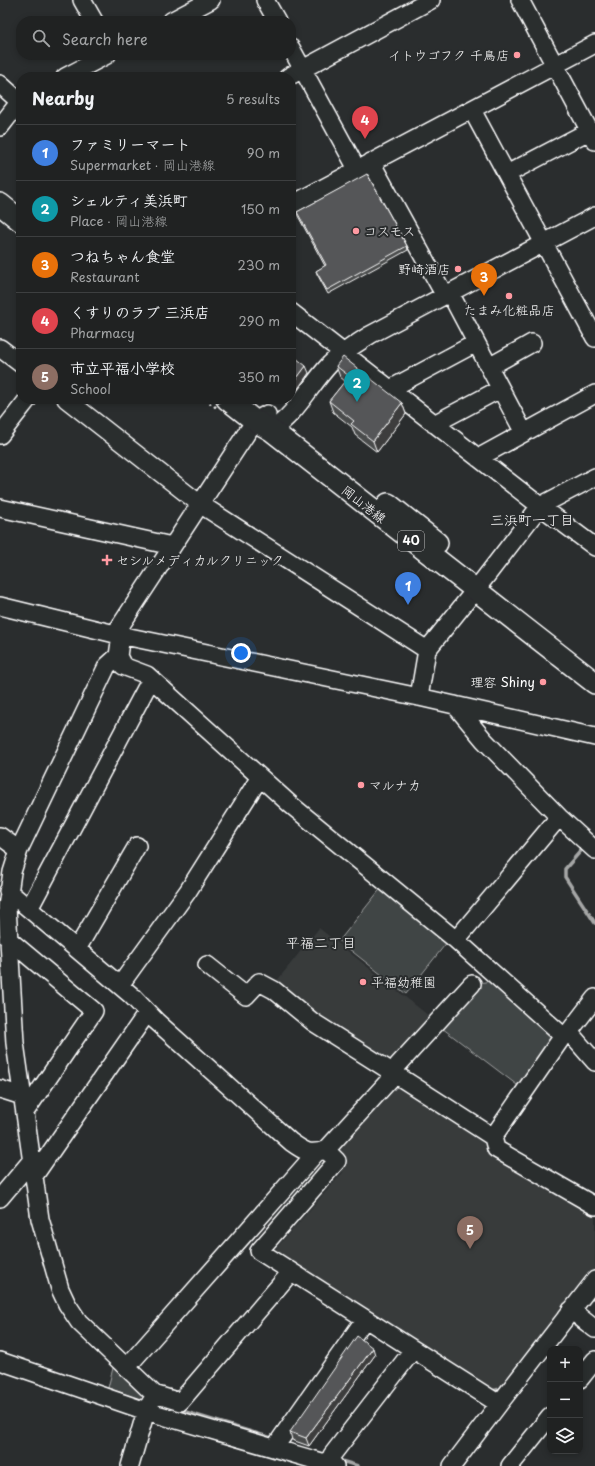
<!DOCTYPE html>
<meta charset="utf-8">
<style>
body{margin:0;font-family:"Playpen Sans","Klee One",sans-serif;background:#2d2f2f;color:#f1f3f6}
.controls{position:absolute;right:12px;bottom:12px;display:grid;overflow:hidden;border-radius:8px;box-shadow:0 2px 6px #0003}
.controls button{width:36px;height:36px;display:grid;place-items:center;padding:0;border:0;border-bottom:1px solid #3d3f40;background:#202222;color:#f1f3f6;font:20px sans-serif}
.you{position:absolute;left:241px;top:653px;width:14px;height:14px;margin:-10px;border:3px solid #fff;border-radius:50%;background:#1a73e8;box-shadow:0 0 0 6px #1a73e833}
.badge{display:grid;place-items:center;width:26px;height:26px;border-radius:50%;background:#ff9aa2;color:#fff;font-size:13px;font-weight:700}
.pin{position:absolute;translate:-50% -33px;filter:drop-shadow(0 1px 2px #0008)}
.pin::after{content:'';position:absolute;top:21px;width:14px;height:12px;background:inherit;clip-path:polygon(0 0,100% 0,50% 100%)}
.list{margin:0;padding:0;list-style:none}
h2{display:flex;justify-content:space-between;align-items:center;height:52px;margin:0;padding:0 16px;font-size:17px}
h2 small{font-size:13px;font-weight:400;color:#a2a4a5}
.list li{display:grid;grid-template-columns:26px 1fr auto;gap:12px;align-items:center;box-sizing:border-box;height:56px;padding:0 16px;border-top:1px solid #3d3f40}
.list b{display:block;font-size:15px;white-space:nowrap}
.list p{margin:0;font-size:13px;white-space:nowrap;color:#a2a4a5}
.list em{font-size:13px;font-style:normal;color:#a2a4a5}
.icon{flex:none;width:22px;height:22px;fill:none;stroke:currentColor;stroke-width:2;stroke-linecap:round;stroke-linejoin:round}
.map{position:relative;flex:none;width:595px;height:1466px;overflow:hidden}
.search{position:absolute;background:#202222;box-shadow:0 2px 6px #0003;left:16px;top:16px;width:280px;height:44px;display:flex;align-items:center;gap:10px;box-sizing:border-box;padding:0 14px;border-radius:16px;color:#a2a4a5;font-size:15px}
.panel{position:absolute;background:#202222;box-shadow:0 2px 6px #0003;left:16px;top:72px;width:280px;height:332px;border-radius:16px}
.map>svg:first-child{display:block}
</style>
<div class="map">
<svg width="595" height="1466" viewBox="0 0 595 1466">
<rect width="100%" height="100%" fill="#2a2d2e"/>
<filter id="ink" filterUnits="userSpaceOnUse"><feTurbulence type="fractalNoise" baseFrequency=".025" numOctaves="2"/><feDisplacementMap in="SourceGraphic" scale="8" xChannelSelector="R" yChannelSelector="G"/><feConvolveMatrix kernelMatrix="1 2 1 2 8 2 1 2 1" color-interpolation-filters="sRGB"/></filter>
<g filter="url(#ink)">
<path fill="#373a3b" d="M319 928 434 1020 396 1062H387L310 1008 276 982Z
M391 1086H401L480 1137 492 1154 595 1213V1269L562 1312 559 1311 498 1388 493 1389 277 1252 276 1248 343 1172 338 1167 346 1159 339 1153 340 1143Z"/>
<path fill="#414445" stroke="#a0a2a2" d="M382 887 448 941 406 994 339 941Z
M492 981 553 1036 521 1088 438 1025 478 983Z
M113 1368 143 1395 139 1399 108 1388Z"/>
<g fill="none" stroke-linecap="round" stroke-linejoin="round">
<path stroke="#a6a7a7" stroke-width="3.5" d="M585 846 565 869V877L595 923
M570 1321 583 1330
M490 1389 492 1391 500 1389 503 1385
M176 1409 275 1439
M338 1460 358 1466"/>
<defs>
<path id="minor" d="M82 0 94 21
M265 0 277 21
M520 0 595 141
M171 21 211 0
M291 48 357 169
M65 77 107 55
M288 77 431 0
M0 84 21 103
M472 110 595 338
M0 127 21 100
M371 162 445 296
M507 174 589 131
M291 205 595 44
M450 293 524 433
M291 312 540 506 595 547
M0 348 21 364
M489 367 532 343
M390 389 476 343
M66 399 200 504 427 650
M434 424 500 389
M271 430C296 415 310 385 330 364 342 352 356 344 370 335L595 216
M0 435 28 399
M478 458 595 394
M0 508 172 546
M0 606 115 634 419 697 595 737
M115 634 246 434 255 421 267 414
M121 635 118 656 123 666 147 675 291 805 456 940 563 1036
M118 656 107 666 19 850 12 872 7 907 15 1043 40 1219 60 1289 67 1304 79 1322 154 1394 180 1402 291 1272
M419 697 427 650 484 579 540 506 595 477
M455 705 484 740 559 817 595 850
M0 836 19 850
M8 891 131 995 156 1021 291 1142C305 1152 309 1155 326 1150L395 1074 493 1137 496 1149 595 1206
M29 909 151 679
M8 939 94 1011 25 1112
M456 940 559 817
M77 949 137 846
M207 965 246 996 259 982 274 990 313 1022 395 1074 398 1065 472 984
M120 985 188 891 260 777
M569 1032 595 1062
M0 1089 22 1096
M493 1137 563 1036 569 1032 595 998
M326 1150 337 1161 259 1251 499 1404 595 1280
M34 1176 147 1013
M0 1198 32 1160
M571 1310 595 1329
M0 1361 146 1411 335 1466
M127 1367 316 1153
M580 1379 595 1360
M279 1441 365 1319
M328 1464 332 1455 413 1350
M130 1466 146 1411 151 1402
M452 1466 499 1404
M510 1466 550 1416"/>
<path id="major" d="M0 204 21 221
M227 399 255 421 271 430 595 683
M388 504 437 543"/>
</defs>
<use href="#minor" stroke="#fff" stroke-width="20"/>
<use href="#major" stroke="#fff" stroke-width="24"/>
<path stroke="#fff" stroke-width="2" stroke-dasharray="3 3" stroke-linecap="butt" d="M205 399 211 404"/>
<use href="#minor" stroke="#2a2d2e" stroke-width="17"/>
<use href="#major" stroke="#2a2d2e" stroke-width="21"/>
<path stroke="#fff" stroke-width="2" stroke-dasharray="3 3" stroke-linecap="butt" d="M214 406 215 407 221 399"/>
</g>
<path fill="#494b4c" stroke="#fff" d="M297 212 407 246 408 250 328 294 317 274 316 271 325 266 298 216Z
M336 366 402 403 406 414 377 452 355 435 352 427 333 412 329 401 345 381 340 377Z
M375 1355 309 1446 292 1440 290 1432Z"/>
<path fill="#3c3d3e" stroke="#fff" d="M306 366 309 373 292 397 291 386Z
M402 403 406 414 377 452 373 441Z
M373 1348 375 1355 309 1446 306 1438Z"/>
<path fill="#555758" stroke="#fff" d="M367 174 407 246 327 290 316 271 326 265 297 212Z
M291 354 306 366 291 386Z
M343 357 402 403 373 441 351 424 354 421 329 401 349 376 336 366Z
M357 1336 373 1348 306 1438 290 1432Z"/>
</g>
<g fill="#ff9aa2" stroke="#2a2d2e" stroke-width="1.5">
<circle cx="517" cy="55" r="4"/>
<circle cx="356" cy="231" r="4"/>
<circle cx="458" cy="269" r="4"/>
<circle cx="509" cy="296" r="4"/>
<path d="M105 554h4v4h4v4h-4v4h-4v-4h-4v-4h4z"/>
<circle cx="543" cy="682" r="4"/>
<circle cx="361" cy="785" r="4"/>
<circle cx="363" cy="982" r="4"/>
</g>
<g text-anchor="middle" stroke-width="4" stroke-linejoin="round" paint-order="stroke">
<rect fill="#2a2d2e" stroke="#bfc0c0" stroke-width="1" x="398" y="531" width="26" height="20" rx="3"/>
<g font-size="12" font-weight="bold" fill="#fff">
<text x="411" y="545">40</text>
</g>
<g font-size="13" fill="#fff" stroke="#2a2d2e" text-anchor="start">
<text x="509" y="60" text-anchor="end">イトウゴフク 千鳥店</text>
<text x="364" y="236">コスモス</text>
<text x="450" y="274" text-anchor="end">野崎酒店</text>
<text x="509" y="315" text-anchor="middle">たまみ化粧品店</text>
<text x="116" y="565">セシルメディカルクリニック</text>
<text x="535" y="687" text-anchor="end">理容 Shiny</text>
<text x="369" y="790">マルナカ</text>
<text x="371" y="987">平福幼稚園</text>
</g>
<g font-size="13" fill="#fff" stroke="#2a2d2e">
<text transform="translate(364 504) rotate(38)" y="5">岡山港線</text>
</g>
<g font-size="14" fill="#fff" stroke="#2a2d2e">
<text x="532" y="525">三浜町一丁目</text>
<text x="321" y="948">平福二丁目</text>
</g>
</g>
</svg>
<div class="controls">
<button>+</button>
<button>−</button>
<button><svg class="icon" aria-label="layers" viewBox="0 0 24 24"><path d="M12 4l9 5-9 5-9-5zM3 14l9 5 9-5"/></svg></button>
</div>
<div class="you"></div>
<div class="pin badge" style="left:408px;top:605px;background:#3f7fe0">1</div>
<div class="pin badge" style="left:357px;top:402px;background:#0f9aa8">2</div>
<div class="pin badge" style="left:484px;top:296px;background:#e8710a">3</div>
<div class="pin badge" style="left:365px;top:139px;background:#e0444e">4</div>
<div class="pin badge" style="left:470px;top:1249px;background:#8d6e63">5</div>
<div class="search"><svg class="icon" aria-label="search" viewBox="0 0 24 24"><circle cx="10" cy="10" r="6"/><path d="M15 15l6 6"/></svg>Search here</div>
<section class="panel">
<h2>Nearby<small>5 results</small></h2>
<ul class="list">
<li><span class="badge" style="background:#3f7fe0">1</span><div><b>ファミリーマート</b><p>Supermarket · 岡山港線</p></div><em>90 m</em></li>
<li><span class="badge" style="background:#0f9aa8">2</span><div><b>シェルティ美浜町</b><p>Place · 岡山港線</p></div><em>150 m</em></li>
<li><span class="badge" style="background:#e8710a">3</span><div><b>つねちゃん食堂</b><p>Restaurant</p></div><em>230 m</em></li>
<li><span class="badge" style="background:#e0444e">4</span><div><b>くすりのラブ 三浜店</b><p>Pharmacy</p></div><em>290 m</em></li>
<li><span class="badge" style="background:#8d6e63">5</span><div><b>市立平福小学校</b><p>School</p></div><em>350 m</em></li>
</ul>
</section>
</div>
